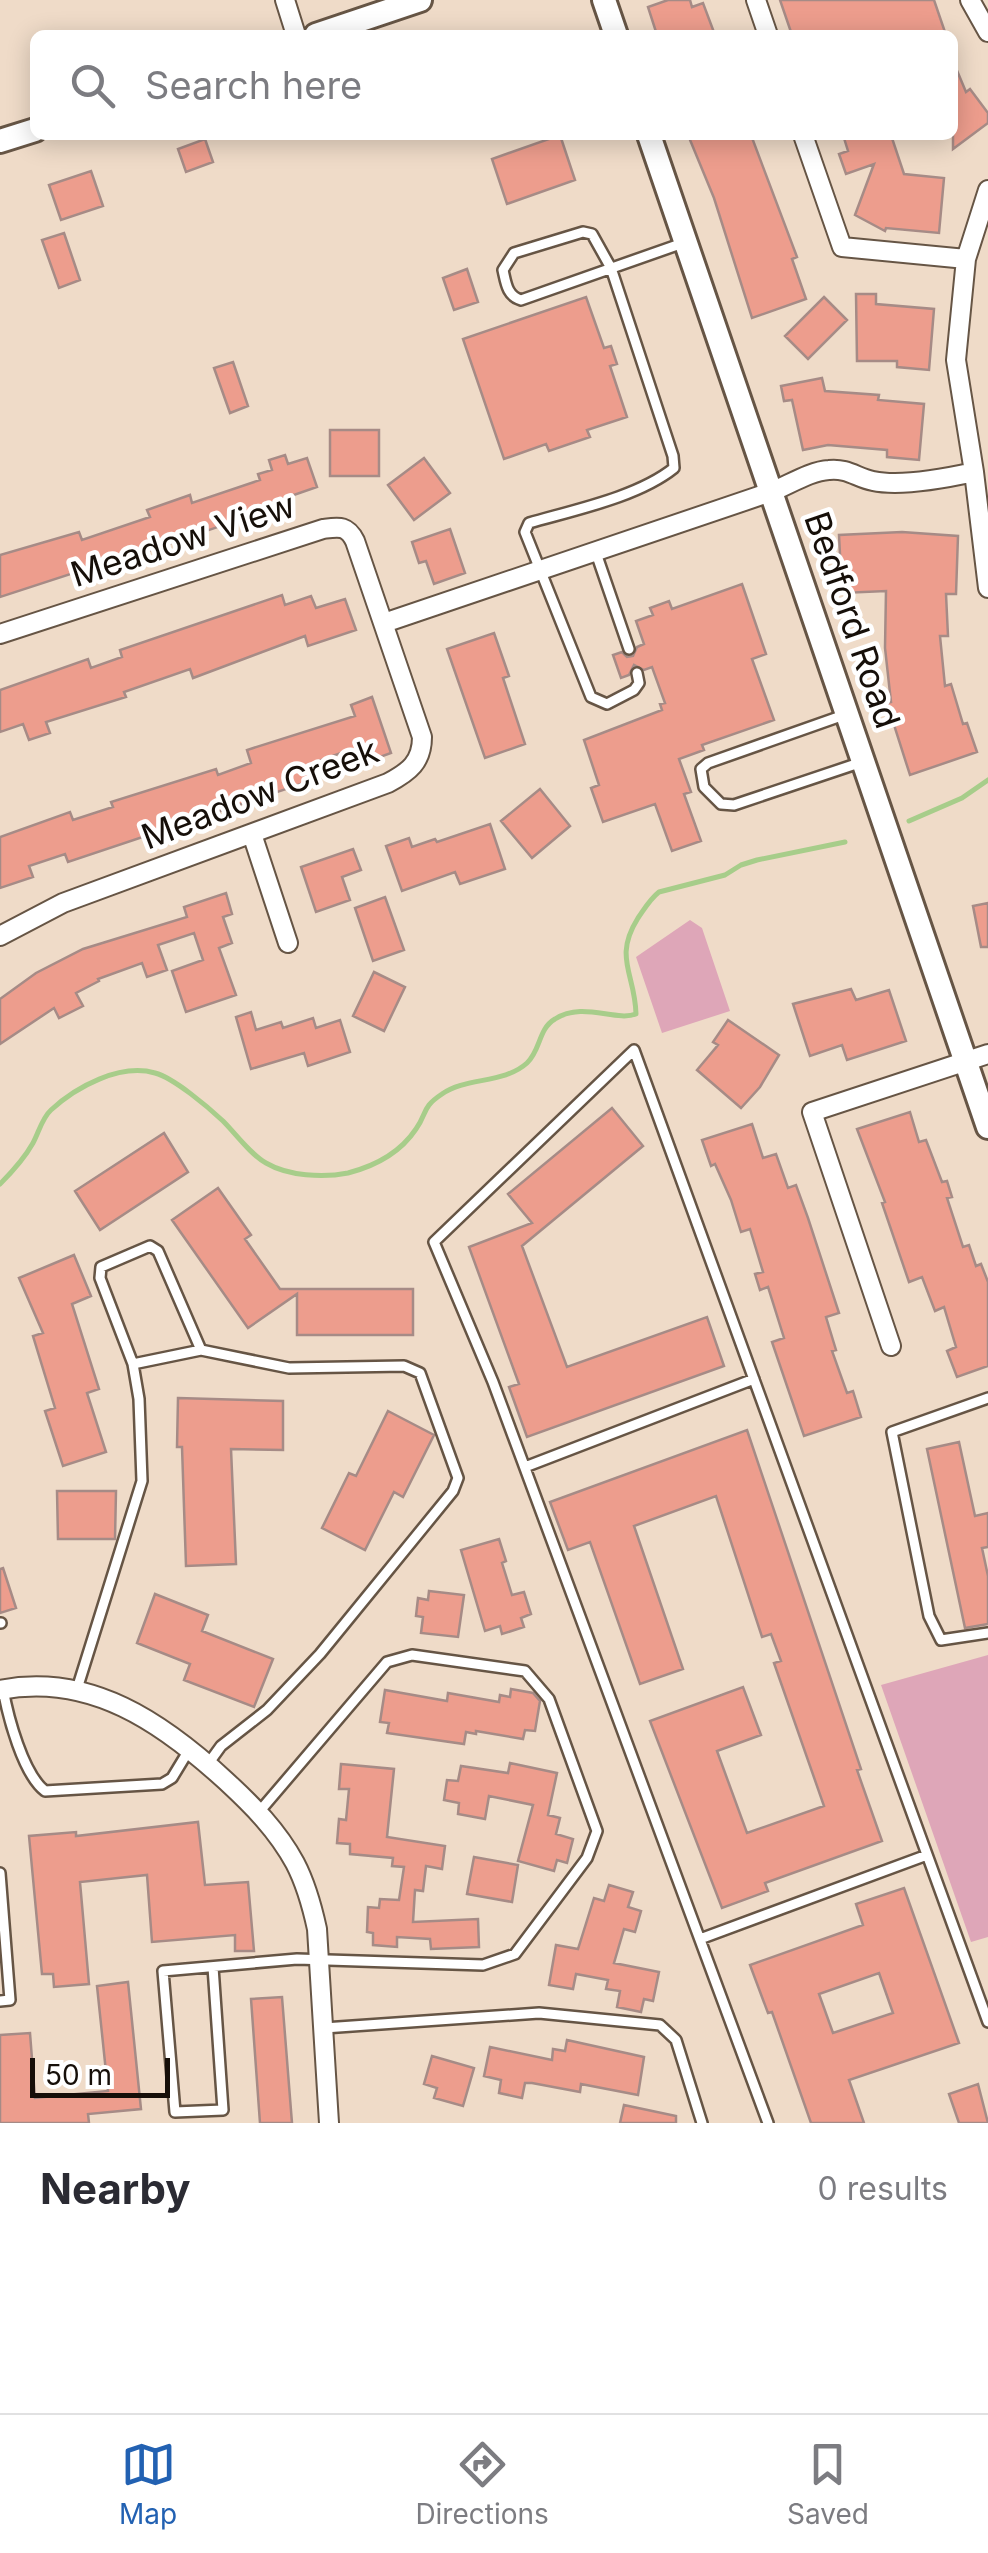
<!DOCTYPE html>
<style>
body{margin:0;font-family:Inter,sans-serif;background:#f2f2f3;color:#2b2b33}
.scale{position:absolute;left:30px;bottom:25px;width:140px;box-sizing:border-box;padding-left:10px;border:5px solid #160f09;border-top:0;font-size:28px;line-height:35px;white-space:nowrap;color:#160f09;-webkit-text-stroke:8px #fff;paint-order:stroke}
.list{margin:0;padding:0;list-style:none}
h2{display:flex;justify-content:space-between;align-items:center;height:130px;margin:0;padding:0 40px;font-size:42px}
h2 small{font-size:32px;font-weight:400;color:#7c7c81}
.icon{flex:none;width:55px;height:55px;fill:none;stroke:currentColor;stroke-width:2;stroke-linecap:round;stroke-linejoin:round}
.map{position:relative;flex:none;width:988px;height:2123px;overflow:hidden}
.search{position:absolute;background:#fff;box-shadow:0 5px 25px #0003;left:30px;right:30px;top:30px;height:110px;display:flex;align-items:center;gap:25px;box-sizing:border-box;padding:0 35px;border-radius:15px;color:#7c7c81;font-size:38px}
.sheet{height:290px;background:#fff}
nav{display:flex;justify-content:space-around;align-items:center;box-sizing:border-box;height:140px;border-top:2px solid #e1e1e2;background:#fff;font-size:28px;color:#7c7c81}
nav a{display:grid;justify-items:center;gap:5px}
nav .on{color:#2261b2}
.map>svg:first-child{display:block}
</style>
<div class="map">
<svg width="988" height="2123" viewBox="0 0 988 2123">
<rect width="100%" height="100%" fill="#efdbc8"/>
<path fill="#dea6b8" d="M690 920 702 928 730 1011 662 1033 636 957Z
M988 1655V1937L971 1942 881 1685Z"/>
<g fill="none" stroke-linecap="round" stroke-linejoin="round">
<path stroke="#a7cd8a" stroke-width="5" d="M909 821 962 798 988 780
M0 1184C13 1171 24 1159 33 1143 39 1132 42 1118 51 1110 76 1087 120 1063 155 1073 174 1078 208 1107 223 1121 236 1134 250 1154 266 1163 288 1176 323 1178 348 1173 375 1166 400 1153 416 1129 428 1112 421 1108 442 1094 466 1077 504 1084 527 1063 541 1050 538 1029 555 1019 583 1001 615 1022 636 1014 635 973 613 958 638 918 645 908 650 899 659 892L725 875 741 865 757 860 845 842"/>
</g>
<path fill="#ed9d8d" stroke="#a68b86" stroke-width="2.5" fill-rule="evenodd" d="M668 0H690L692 7 703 3 715 35H657L648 7Z
M780 0H934L946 35H792Z
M953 61 966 92 970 89 988 113V123L953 149Z
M560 135 575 180 507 204 492 159Z
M688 135H751L797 257 792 259 806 299 752 318 714 198Z
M852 135H891L904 174 944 178 939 233 886 228 885 231 855 215 874 164 846 174 839 154 848 151 844 138Z
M205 139 213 162 186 172 178 149Z
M91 171 103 206 61 220 49 185Z
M64 233 80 280 59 288 42 240Z
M467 269 478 302 454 310 443 278Z
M856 294H876V304L934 309 929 370 897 367V361H857Z
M586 297 604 348 611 346 617 364 610 366 627 417 587 430 590 437 549 451 546 444 504 459 463 339Z
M824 297 847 320 808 359 785 336Z
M233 362 248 406 230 413 214 368Z
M822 378 825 391 879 395 878 400 924 404 919 460 887 457V450L828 445 803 450 792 400 784 401 781 386Z
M330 430H379V476H330Z
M285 455 288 464 307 458 317 487 262 506 264 511 102 567 101 564 0 597V555L79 532 82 540 150 517 147 510 190 495 192 503 260 480 258 474 272 470 269 460Z
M424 458 450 493 414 520 388 485Z
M450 529 465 573 434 584 426 561 419 563 412 542Z
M902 532 958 536 956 594H946L948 636H940L945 686 951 684 963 724 967 723 977 752 910 775 887 703 891 702 885 648 886 591 842 593 839 535Z
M742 584 766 654 752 659 774 720 702 745 704 750 679 759 691 792 684 794 701 841 672 851 655 804 603 822 591 788 599 785 584 740 662 710 660 704 665 703 652 667 644 670 634 665 629 675 621 678 613 655 622 652 627 657 633 656 637 647 644 644 636 621 653 615 650 608 669 601 672 609Z
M282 595 285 605 311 596 316 608 345 599 356 630 308 646 305 636 193 678 190 669 124 692 126 697 46 722 50 733 29 740 23 724 0 732V690L88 659 91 668 122 657 120 650Z
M494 633 509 676 503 678 525 744 485 758 447 649Z
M372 697 391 753 352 767 346 751 308 765 313 780 68 862 65 854 29 866 33 877 0 888V837L70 812 73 820 113 807 111 802 216 769 218 775 251 763 247 750 355 716 351 705Z
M540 789 570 826 532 858 501 821Z
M490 824 505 869 460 884 455 872 402 891 386 846 409 838 412 847 435 839 437 842Z
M353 849 361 870 342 877 350 900 316 912 301 867Z
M226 893 232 914 223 917 232 943 219 948 236 995 186 1012 172 971 203 960 194 933 158 945 167 970 147 977 142 963 98 979 99 981 76 993 83 1006 59 1018 54 1008 0 1044V999L36 973 83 949 187 917 184 907Z
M385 897 404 950 373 961 355 908Z
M988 903V947H981L973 906Z
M374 972 405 987 384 1031 353 1016Z
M851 989 856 1000 889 990 906 1041 847 1060 842 1045 810 1056 793 1004Z
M251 1012 256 1030 281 1022 283 1028 313 1018 316 1028 340 1020 350 1052 308 1066 304 1053 251 1069 236 1017Z
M728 1020 779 1055 760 1087 741 1108 697 1070 718 1045 713 1042Z
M612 1108 643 1146 522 1246 567 1367 707 1317 724 1366 527 1437 509 1387 519 1384 469 1247 532 1223 508 1194Z
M910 1112 919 1142 926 1140 942 1182 947 1181 952 1197 947 1198 963 1247 969 1245 976 1266 981 1264 988 1282V1366L957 1377 947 1351 956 1347 944 1307 935 1311 922 1277 909 1282 882 1203 885 1202 857 1129Z
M752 1124 763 1158 776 1154 788 1188 796 1185 808 1218 839 1313 826 1317 836 1350 832 1351 847 1393 853 1391 861 1417 804 1436 772 1342 784 1338 768 1287 760 1290 755 1274 763 1272 750 1229 741 1232 731 1200 715 1164 711 1166 702 1140Z
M164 1133 188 1172 100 1230 75 1191Z
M218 1188 251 1235 245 1239 280 1289H413V1335H297V1294L248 1328 172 1220Z
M74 1255 91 1296 72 1304 99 1389 87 1393 106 1452 63 1466 45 1411 55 1408 33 1336 43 1333 19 1278Z
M178 1398 283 1401V1450L231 1449 236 1564 186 1566 182 1447H177Z
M388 1411 434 1435 403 1497 394 1492 365 1550 322 1528 349 1473 356 1476Z
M747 1430 861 1769 857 1770 882 1841 765 1883 768 1891 722 1908 650 1721 743 1687 761 1735 717 1751 747 1833 824 1806 774 1663 781 1661 771 1634 762 1637 716 1496 634 1526 683 1669 640 1684 590 1542 568 1550 550 1502Z
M959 1442 975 1516 988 1513V1547L982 1548 988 1576V1624L965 1628 927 1449Z
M57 1491H116L115 1539H58Z
M499 1539 506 1561 502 1563 512 1595 524 1592 531 1614 521 1618 524 1627 502 1634 500 1626 485 1631 461 1550Z
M3 1568 16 1608 0 1613V1569Z
M429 1591 464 1595 458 1637 421 1633 423 1617 416 1616 418 1598 428 1600Z
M155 1594 208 1615 202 1631 273 1659 254 1707 184 1680 190 1664 137 1643Z
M511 1689 533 1693 540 1701 535 1731 525 1730 523 1739 476 1731V1734L466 1732 464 1744 387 1733 389 1723 380 1722 385 1690 447 1701 448 1693 499 1702 500 1695 510 1697Z
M510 1763 557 1773 548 1815 560 1818 556 1834 573 1839 567 1863 557 1860 554 1871 518 1861 533 1805 489 1796 485 1819 458 1814 459 1803 444 1800 447 1780 458 1781 461 1766 508 1773Z
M341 1764 394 1769 387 1837 445 1846 442 1869 426 1866 423 1891 415 1890 413 1922 478 1919 479 1947 431 1949 430 1939 397 1937V1947L373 1945V1933L367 1932 368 1907 379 1908 380 1899 399 1900 404 1867 392 1866 393 1858 350 1854V1844L337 1843 339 1819 346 1820 349 1789H339Z
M198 1822 205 1885 248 1882 254 1951H235V1935L152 1942 147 1875 80 1882 89 1984 54 1987 53 1974H42L29 1836 76 1832V1836Z
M474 1857 518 1865 512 1902 467 1894Z
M609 1885 633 1892 628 1907 641 1911 635 1932 624 1929 614 1963 659 1972 653 2001 644 1999 641 2012 617 2007 620 1991 606 1989 608 1980 576 1974 573 1989 549 1985 556 1945 578 1949 594 1898 604 1901Z
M904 1888 959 2043 849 2080 864 2123H811L772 2012 768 2013 750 1965 863 1925 856 1904ZM879 1973 893 2013 833 2033 819 1994Z
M128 1982 141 2109 88 2114 89 2123H0V2035L30 2033 35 2098 108 2091 97 1986Z
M282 1997 292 2123H260L251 1999Z
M567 2040 644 2057 638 2095 581 2084 580 2092 532 2083H525L522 2098 499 2093 501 2080 484 2076 490 2047 552 2060 553 2049 565 2051Z
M432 2056 474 2068 463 2106 434 2098 437 2088 424 2084Z
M978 2084 988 2123H959L949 2094Z
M624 2105 676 2116V2123H620Z"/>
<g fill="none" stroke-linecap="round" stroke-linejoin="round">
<defs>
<path id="service" d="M596 553 629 649
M637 673 639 683 634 690 607 704 591 697 525 532 529 523C574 510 638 497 674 468L673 456 611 268 592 234 583 232 514 253 503 270C506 283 507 296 521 300L683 243
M844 715 708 763 701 769 704 787 721 804 734 805 862 762
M133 1364 201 1350
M988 1398 892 1432 929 1616 941 1640 988 1633
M525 1467 754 1379
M0 1623H1
M3 1689C8 1717 23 1774 45 1791L162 1784 172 1778 189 1750
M77 1689 142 1481 139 1399 133 1364 100 1278 101 1267 150 1246 158 1251 201 1350 289 1368 404 1366 420 1373 458 1478 453 1491 320 1654 267 1710 221 1746 208 1764
M0 1873 10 2000 0 2001
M700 1939 927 1855
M213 1967 223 2110 175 2112 163 1971 297 1959 483 1965 515 1954 587 1858 597 1831 549 1699 525 1671 412 1655 387 1662 259 1812
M324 2028 539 2013 660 2025 676 2040 702 2123
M768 2123 493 1382 434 1242 634 1050 988 2022"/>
<path id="minor" d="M285 0 296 35
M756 0 768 35
M970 0 988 32
M803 135 842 247 966 259
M988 190 966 259 956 360 974 472 988 588
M384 623 771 492C789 485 810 471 829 470 848 468 857 478 873 481 901 487 947 478 974 472
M0 634 323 529C339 527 347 525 355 541L422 737C422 762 409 772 388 783L63 903 0 936
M252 834 288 943
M891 1346 812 1112 988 1054
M0 1690C90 1672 163 1723 226 1781 253 1806 277 1830 295 1863 306 1884 312 1906 317 1929L329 2123"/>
<path id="secondary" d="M604 0 616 35
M316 35 420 0
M649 135 988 1127
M0 141 35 130"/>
</defs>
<use href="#service" stroke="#665545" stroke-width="14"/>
<use href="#minor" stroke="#665545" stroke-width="22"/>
<use href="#secondary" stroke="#665545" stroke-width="28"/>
<use href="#service" stroke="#fff" stroke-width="9"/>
<use href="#minor" stroke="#fff" stroke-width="18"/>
<use href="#secondary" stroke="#fff" stroke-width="22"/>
</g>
<g text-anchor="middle" stroke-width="9" stroke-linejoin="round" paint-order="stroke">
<g font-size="35" fill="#160f09" stroke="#fff">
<text transform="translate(183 540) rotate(-18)" y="12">Meadow View</text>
<text transform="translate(852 620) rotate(71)" y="12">Bedford Road</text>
<text transform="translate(260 794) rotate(-21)" y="12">Meadow Creek</text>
</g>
</g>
</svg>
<div class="scale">50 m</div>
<div class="search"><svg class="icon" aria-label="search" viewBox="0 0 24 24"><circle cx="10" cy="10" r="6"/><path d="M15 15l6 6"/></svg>Search here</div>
</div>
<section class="sheet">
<h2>Nearby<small>0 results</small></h2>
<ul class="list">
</ul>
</section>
<nav>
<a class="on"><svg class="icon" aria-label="map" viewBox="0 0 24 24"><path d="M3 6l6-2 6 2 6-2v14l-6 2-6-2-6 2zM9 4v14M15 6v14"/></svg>Map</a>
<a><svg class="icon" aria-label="directions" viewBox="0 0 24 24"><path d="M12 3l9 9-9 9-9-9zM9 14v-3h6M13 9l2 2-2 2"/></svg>Directions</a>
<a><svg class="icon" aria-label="saved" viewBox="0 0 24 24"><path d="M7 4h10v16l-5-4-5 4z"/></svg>Saved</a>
</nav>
